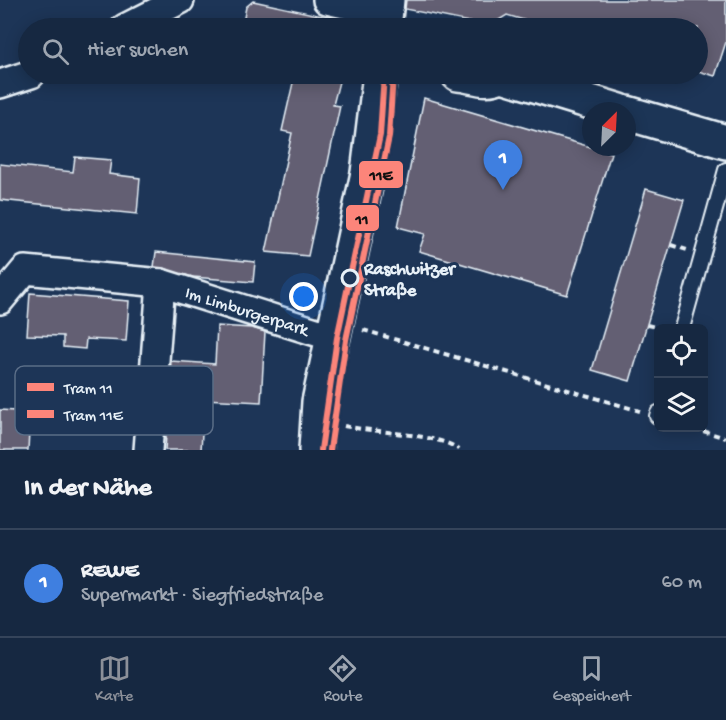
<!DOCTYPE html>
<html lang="de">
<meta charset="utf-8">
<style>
body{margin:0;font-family:"Gochi Hand",sans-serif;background:#23344c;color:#f1f3f6}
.controls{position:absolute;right:18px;bottom:18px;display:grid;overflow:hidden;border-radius:9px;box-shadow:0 3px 15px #0003}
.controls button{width:54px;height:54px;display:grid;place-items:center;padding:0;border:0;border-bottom:2px solid #35445a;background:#162841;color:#f1f3f6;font:30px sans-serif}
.compass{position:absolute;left:582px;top:102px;width:54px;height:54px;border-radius:50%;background:#162841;box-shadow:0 3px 15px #0003;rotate:24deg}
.you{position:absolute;left:304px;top:297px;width:21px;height:21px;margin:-15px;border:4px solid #fff;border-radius:50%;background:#1a73e8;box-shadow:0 0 0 9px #1a73e833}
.badge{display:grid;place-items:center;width:39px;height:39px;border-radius:50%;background:#8c9099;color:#fff;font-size:20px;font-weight:700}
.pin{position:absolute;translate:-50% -50px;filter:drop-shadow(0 2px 3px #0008)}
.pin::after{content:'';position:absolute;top:32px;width:21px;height:18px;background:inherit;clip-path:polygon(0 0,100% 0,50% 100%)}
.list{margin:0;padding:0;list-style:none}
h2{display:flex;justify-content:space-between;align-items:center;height:78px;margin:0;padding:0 24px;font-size:26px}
h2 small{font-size:20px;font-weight:400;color:#9ea6b1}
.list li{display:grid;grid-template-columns:39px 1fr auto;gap:18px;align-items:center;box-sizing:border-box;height:108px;padding:0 24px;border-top:2px solid #35445a}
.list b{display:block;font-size:22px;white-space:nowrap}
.list p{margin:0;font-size:20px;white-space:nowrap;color:#9ea6b1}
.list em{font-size:20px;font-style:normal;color:#9ea6b1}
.icon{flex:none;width:33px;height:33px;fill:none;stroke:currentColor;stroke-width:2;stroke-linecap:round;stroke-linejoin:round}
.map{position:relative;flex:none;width:726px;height:450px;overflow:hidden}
.search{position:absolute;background:#162841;box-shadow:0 3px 15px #0003;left:18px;right:18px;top:18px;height:66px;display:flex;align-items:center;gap:15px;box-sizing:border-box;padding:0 21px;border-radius:33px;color:#9ea6b1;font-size:22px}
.sheet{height:186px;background:#162841}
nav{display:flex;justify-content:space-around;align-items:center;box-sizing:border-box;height:84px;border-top:2px solid #35445a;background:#162841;font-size:16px;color:#9ea6b1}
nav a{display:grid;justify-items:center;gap:3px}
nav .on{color:#8c9099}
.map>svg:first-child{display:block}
</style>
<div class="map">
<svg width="726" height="450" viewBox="0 0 726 450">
<rect width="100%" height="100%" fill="#1d3557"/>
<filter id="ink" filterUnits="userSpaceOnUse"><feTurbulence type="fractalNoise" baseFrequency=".0167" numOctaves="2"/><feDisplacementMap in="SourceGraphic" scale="12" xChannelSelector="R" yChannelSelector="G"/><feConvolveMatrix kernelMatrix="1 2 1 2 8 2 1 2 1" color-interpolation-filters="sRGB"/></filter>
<g filter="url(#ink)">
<path fill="#635e73" stroke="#e8f1f8" stroke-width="1.5" d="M406 0H726V42L715 76 698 71V28H551L507 15 489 26 405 9Z
M253 1 341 20 340 28H242L246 7Z
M295 74H341L333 105 340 106 308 256 266 252 292 133 282 131Z
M424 98 611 153 567 295 419 251 425 234 398 227Z
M75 157 111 160 109 174 140 178 137 214 0 200V164L73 172Z
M646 189 684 200 630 381 592 370Z
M156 252 255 262 253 282 193 277 154 267Z
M30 293 129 301 126 341 86 339 85 349 63 347V336L27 335Z
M217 326 252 328 265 332 261 402 204 399 201 450H165L171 361 215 364Z
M0 410 30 412 28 450H0Z"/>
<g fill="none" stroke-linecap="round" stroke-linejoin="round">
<defs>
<path id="lane" d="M682 328 726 170
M657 416 658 413"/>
<g id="street">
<path d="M327 0 385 13"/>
<path d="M125 28 180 0"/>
<path d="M0 84 31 74"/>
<path id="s1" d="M0 300 25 270 161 283 332 337"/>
<path d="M148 450 161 283"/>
</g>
<path id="secondary" d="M384 28 387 0
M458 74C473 75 486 83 500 75
M499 74 620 111
M627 113 726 142
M316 450 319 402 368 173 380 74"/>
</defs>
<use href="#lane" stroke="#e8f1f8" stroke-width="18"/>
<use href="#street" stroke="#e8f1f8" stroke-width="32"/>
<use href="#secondary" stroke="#e8f1f8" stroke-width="38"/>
<path stroke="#e8f1f8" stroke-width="4" stroke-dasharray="6 4.5" stroke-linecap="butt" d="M671 245 687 250
M647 325 660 328
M363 330 640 411
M344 426C371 432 442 434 459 450
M693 428 726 438"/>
<use href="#lane" stroke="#1d3557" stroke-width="14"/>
<use href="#street" stroke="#1d3557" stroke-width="27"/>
<use href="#secondary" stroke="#1d3557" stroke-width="33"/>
<defs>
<path id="tram-1" d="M321 450 337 338 380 135 384 74"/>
<path id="tram-2" d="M330 450 346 340 389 137 393 75"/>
</defs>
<use href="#tram-1" stroke="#1d3557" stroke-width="10"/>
<use href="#tram-2" stroke="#1d3557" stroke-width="10"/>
<use href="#tram-1" stroke="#fc857a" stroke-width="6"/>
<use href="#tram-2" stroke="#fc857a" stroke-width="6"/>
</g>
</g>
<circle fill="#1d3557" stroke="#e8f1f8" stroke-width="3" cx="350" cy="278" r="8"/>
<g text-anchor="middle" stroke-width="6" stroke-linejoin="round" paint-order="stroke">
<g font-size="18" font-weight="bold" fill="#e8f1f8" stroke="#1d3557" text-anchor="start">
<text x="364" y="274">Raschwitzer<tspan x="364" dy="21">Straße</tspan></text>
</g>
<g font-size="18" fill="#e8f1f8" stroke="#1d3557">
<text dy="6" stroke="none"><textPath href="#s1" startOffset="266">Im Limburgerpark</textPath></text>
</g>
</g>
<rect x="15" y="366" width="198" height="69" rx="9" fill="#1d3557" stroke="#5a6d87" stroke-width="1.5"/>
<rect x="27" y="383" width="27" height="8" fill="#fc857a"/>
<rect x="27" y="410" width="27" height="8" fill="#fc857a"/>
<g font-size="16" fill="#e8f1f8">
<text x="64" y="393">Tram 11</text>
<text x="64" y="420">Tram 11E</text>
</g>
<g stroke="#1d3557" stroke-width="2">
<rect x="358" y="160" width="46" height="29" rx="6" fill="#fc857a"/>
<rect x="345" y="204" width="35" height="28" rx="6" fill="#fc857a"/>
</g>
<g font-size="16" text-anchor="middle" font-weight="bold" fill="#111">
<text x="381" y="180">11E</text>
<text x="362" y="224">11</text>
</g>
</svg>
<div class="controls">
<button><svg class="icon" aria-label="locate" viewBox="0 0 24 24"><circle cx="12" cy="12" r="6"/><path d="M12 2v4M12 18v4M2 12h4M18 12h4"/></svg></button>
<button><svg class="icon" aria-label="layers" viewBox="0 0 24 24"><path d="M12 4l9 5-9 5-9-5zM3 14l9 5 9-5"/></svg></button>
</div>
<svg class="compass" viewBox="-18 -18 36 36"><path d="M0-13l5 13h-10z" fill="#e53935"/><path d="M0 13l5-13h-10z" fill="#9ea6b1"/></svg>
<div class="you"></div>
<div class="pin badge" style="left:503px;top:190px;background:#3f7fe0">1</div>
<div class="search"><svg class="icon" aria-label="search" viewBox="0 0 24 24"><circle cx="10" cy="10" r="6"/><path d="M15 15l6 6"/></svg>Hier suchen</div>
</div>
<section class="sheet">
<h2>In der Nähe<small></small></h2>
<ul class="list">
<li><span class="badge" style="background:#3f7fe0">1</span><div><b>REWE</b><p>Supermarkt · Siegfriedstraße</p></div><em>60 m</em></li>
</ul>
</section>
<nav>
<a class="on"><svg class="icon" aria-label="map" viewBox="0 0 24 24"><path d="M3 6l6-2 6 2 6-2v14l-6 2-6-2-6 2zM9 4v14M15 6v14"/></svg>Karte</a>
<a><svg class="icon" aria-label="directions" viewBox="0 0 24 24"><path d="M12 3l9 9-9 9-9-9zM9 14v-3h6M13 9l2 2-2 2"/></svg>Route</a>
<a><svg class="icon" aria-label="saved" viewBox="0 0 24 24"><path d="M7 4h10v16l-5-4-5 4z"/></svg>Gespeichert</a>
</nav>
